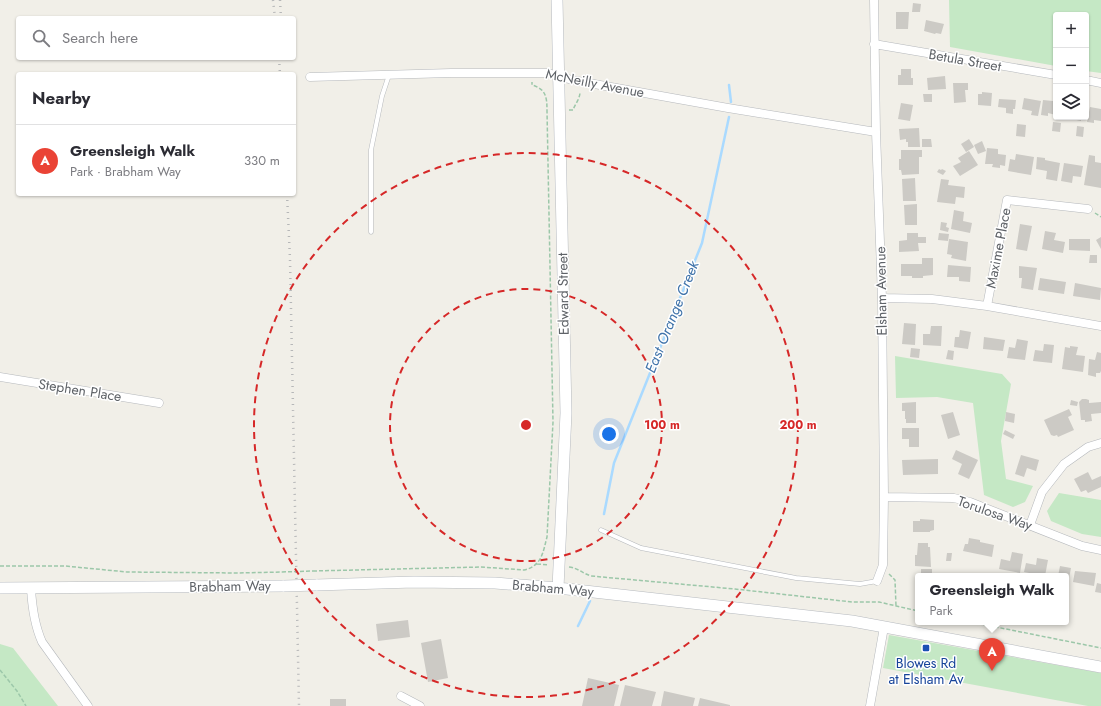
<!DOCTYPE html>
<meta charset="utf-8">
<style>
body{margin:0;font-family:Jost,sans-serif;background:#f2f2f3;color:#2b2b33}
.controls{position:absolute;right:12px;top:12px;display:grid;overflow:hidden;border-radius:4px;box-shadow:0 1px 3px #0004}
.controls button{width:36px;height:36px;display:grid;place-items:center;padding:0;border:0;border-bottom:1px solid #e1e1e2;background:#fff;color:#2b2b33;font:20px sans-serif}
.you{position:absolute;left:609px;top:434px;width:14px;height:14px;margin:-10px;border:3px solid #fff;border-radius:50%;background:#1a73e8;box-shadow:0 0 0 6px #1a73e833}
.badge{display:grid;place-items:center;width:26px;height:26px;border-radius:50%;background:#ea4335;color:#fff;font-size:13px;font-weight:700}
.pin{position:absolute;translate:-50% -33px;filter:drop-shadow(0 1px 2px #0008)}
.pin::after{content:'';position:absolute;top:21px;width:14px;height:12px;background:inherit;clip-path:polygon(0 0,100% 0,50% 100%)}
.popup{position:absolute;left:915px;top:573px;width:154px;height:52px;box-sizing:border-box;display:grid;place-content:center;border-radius:4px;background:#fff;filter:drop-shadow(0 1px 3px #0005);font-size:13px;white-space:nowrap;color:#7c7c81}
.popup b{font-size:15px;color:#2b2b33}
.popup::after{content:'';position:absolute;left:50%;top:100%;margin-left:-8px;border:8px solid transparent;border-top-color:#fff}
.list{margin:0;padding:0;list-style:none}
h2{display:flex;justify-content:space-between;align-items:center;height:52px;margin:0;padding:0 16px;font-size:17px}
h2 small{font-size:13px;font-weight:400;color:#7c7c81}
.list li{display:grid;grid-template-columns:26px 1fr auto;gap:12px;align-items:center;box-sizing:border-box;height:72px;padding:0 16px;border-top:1px solid #e1e1e2}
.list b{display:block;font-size:15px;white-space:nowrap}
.list p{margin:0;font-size:13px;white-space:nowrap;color:#7c7c81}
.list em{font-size:13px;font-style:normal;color:#7c7c81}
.icon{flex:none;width:22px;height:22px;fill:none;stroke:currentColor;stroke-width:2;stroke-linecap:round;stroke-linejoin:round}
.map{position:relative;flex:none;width:1101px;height:706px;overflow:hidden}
.search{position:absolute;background:#fff;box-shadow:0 1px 3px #0004;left:16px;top:16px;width:280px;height:44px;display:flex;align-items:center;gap:10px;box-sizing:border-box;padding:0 14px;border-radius:4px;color:#7c7c81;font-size:15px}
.panel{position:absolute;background:#fff;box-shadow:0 1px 3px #0004;left:16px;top:72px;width:280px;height:124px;border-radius:4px}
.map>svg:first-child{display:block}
</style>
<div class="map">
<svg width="1101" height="706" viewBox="0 0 1101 706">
<rect width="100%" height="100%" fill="#f1efe8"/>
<path fill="#c5e8c5" d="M949 0H1101V73L1086 71V15H1056V66L950 47Z
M895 356 1002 374 1011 384 1001 441 1006 479 1033 486 1025 502 1013 507 984 495 973 403 937 397 896 398Z
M1059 493 1101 500V537L1082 534 1051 521 1047 511Z
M889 635 1101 673V706H1088L883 668Z
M0 644 13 648 58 706H0Z"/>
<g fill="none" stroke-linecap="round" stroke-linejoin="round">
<path stroke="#aadaff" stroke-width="2.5" d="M729 85 731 102
M604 514 614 463 702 243 729 117
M578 626 590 601"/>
</g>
<path fill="#cccac5" d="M913 3 921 4 920 12H912Z
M896 12H909L908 29H896Z
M926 20 944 24 941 34 936 33 935 34 924 31Z
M901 69H911V78H913V85H898V75H901Z
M945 76 946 89 928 90 927 78Z
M953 83H968V90H965L966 102 954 103Z
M982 92 992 93 991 106 978 105V94H982Z
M923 94H932V102H924Z
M1024 98 1041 101 1038 116 1031 115 1032 111 1022 109Z
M999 99 1016 100 1015 109H1013V114L1006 113V108L998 107Z
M1043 100 1053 101V104L1056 105V115L1048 113V116L1041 115Z
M901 103 913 105 910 121 898 119Z
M1090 107 1101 109V121L1094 120V123L1087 122Z
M1063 117H1081V121Z
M1053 122 1061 123 1060 132 1052 131Z
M1017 124 1026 125 1025 137 1016 136Z
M1077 126 1084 127 1083 137 1076 136Z
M919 128 920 147H908V142H906V139L900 140 899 129Z
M922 139H931L932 147H922Z
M969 139 974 147 966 152 961 144Z
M982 141 986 151 978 154 974 145Z
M987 148 998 149V154L1006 155 1005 166 1000 165V168L992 167 993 164H985Z
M901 150H922V157H919V174L902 175 901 170H899V159H901Z
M969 151 978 165 960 176 953 166 961 162 958 158Z
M1016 154 1034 157 1031 175 1008 171 1010 159 1015 160Z
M1089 155 1095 156V162L1101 163V188L1084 185Z
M1037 157 1045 158V160L1060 163 1057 181 1046 179 1047 171 1036 169Z
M1064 163 1083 166 1081 177 1073 176 1072 183 1061 181Z
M939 169 941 170 942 169 946 171 943 175 937 172Z
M915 178 916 201H903L902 179Z
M941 179 949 180 948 185 965 187 964 198 956 197 955 204 937 202Z
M917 204V225H905L904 205Z
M954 210 964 212 963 221 972 223 970 233 951 229Z
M941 222 947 223 946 227 949 228 948 232 940 230Z
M1020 224 1032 226 1027 251 1016 249Z
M1045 231 1056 233 1054 240 1065 242 1063 253 1042 249Z
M907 233H918V237H926V243H918L919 251 899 252V241L907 240Z
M939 233 949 234 948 241 938 240Z
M1101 237V249L1096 240Z
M949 239 968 242 966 261 951 258 952 255 947 254Z
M1069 239H1090V251L1069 250Z
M1090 255H1097V263H1089Z
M922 258H933V275L923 276V278H912V276H901V264H922Z
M948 265 971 267 970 282 959 281V277H947Z
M1019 266 1037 268 1033 290 1021 288 1022 278H1019Z
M1040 278 1066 282 1064 294 1038 290Z
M1075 283 1101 288 1100 300 1073 296Z
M904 323 916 324 915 345 902 344Z
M931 326H942L941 346 923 345V334H930Z
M960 330 971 332 968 349 954 347 955 337H959Z
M984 337 1005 340 1003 351 983 349Z
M1017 339 1028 341 1025 360 1007 358 1009 347 1015 348Z
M1044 344 1054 345 1052 363 1033 361 1035 350 1043 351Z
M1070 346 1078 347 1076 355 1085 356 1083 372 1062 369 1065 347 1070 348Z
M911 348 920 349 919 358 910 357Z
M948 350 954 351 953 360 946 359Z
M1097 352 1101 353V371L1100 373H1096V377L1088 375 1089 359 1095 360Z
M1082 399H1086L1089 400V403L1101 402V413L1091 414 1092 421 1085 422V420H1081L1079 402Z
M1071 400 1078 402 1077 406 1070 405Z
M916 402V423H906V419H905V411H902V403Z
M1069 409 1072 415 1068 417 1074 430 1058 437 1057 435 1054 436 1051 435 1044 420Z
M953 412 960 435 948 439 941 415Z
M1006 412 1015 414 1014 423 1005 421Z
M902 428H919V447H909V439H902Z
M1005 430 1015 435 1013 439 1003 434Z
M956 450 978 460 969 479 958 474 962 464 952 459Z
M1021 455 1039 460 1036 471 1027 468 1024 477 1015 474Z
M938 459V474L903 475 902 460Z
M1088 472 1092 480 1101 476V487L1088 493 1086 490 1081 492 1074 479Z
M920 519 934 520V530L930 531V532H913V521H920Z
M969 538 980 540V542L994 545 992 557 963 551 965 544H968Z
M918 543H928V547H930L931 567 915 566V555H917Z
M1012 552 1023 554 1020 573 999 569 1001 559 1010 561Z
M947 553H952L951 561H946Z
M1037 558 1048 560 1045 576 1024 572 1026 563 1036 565Z
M1060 566 1071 568 1067 589 1066 576H1058Z
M921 569H932V573H934V576H921Z
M1075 571 1096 573 1094 586 1073 582Z
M1097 583 1101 584V593L1095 592Z
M408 620 410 637 378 641 376 624Z
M441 639 448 678 428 682 421 643Z
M588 678 619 685 614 706H582Z
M625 685 656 692 652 706H620Z
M664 691 695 698 693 706H661Z
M700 698 730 705V706H698Z
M330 699H346V706H330Z"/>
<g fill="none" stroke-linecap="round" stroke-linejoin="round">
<defs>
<path id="lane" d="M371 232V150L382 96 389 75
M601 530 641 548 796 578 860 584 877 581"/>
<path id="street" d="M874 0 876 132 882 298 884 497 883 565 877 581
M874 44 1056 75
M310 77 451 73H548L572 80 728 108 876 132
M1086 80 1101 83
M882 298 932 299 987 306 1101 326
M987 306 1007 200 1088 209
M0 377 159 403
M884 497 954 498 970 502 1082 546 1101 550
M1030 525 1042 492 1064 464 1088 447 1101 443
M31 588C32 607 34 624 42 642L88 706
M401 696 420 706
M870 706 884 627"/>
<path id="secondary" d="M557 0 566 413 558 588
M316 585 414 582 495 583 558 588 852 621 1101 667
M0 588 284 586"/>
</defs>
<use href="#lane" stroke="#b5b8bc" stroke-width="5"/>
<use href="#street" stroke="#b5b8bc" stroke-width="9"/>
<use href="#secondary" stroke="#b6babf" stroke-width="12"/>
<path stroke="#9cc7a9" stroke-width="1.5" stroke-dasharray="4 2" stroke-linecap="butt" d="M569 110H573C575 104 580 99 580 92
M1095 213 1101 217
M537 564 549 565
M0 566H65L127 572 238 573 282 572
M569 567C578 568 582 573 591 576L735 589 852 602H879L918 611
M313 571 481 567 524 570C542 566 543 552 547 537L553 422 547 111C547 97 546 89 532 85V82
M889 574 895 580 896 606
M971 622 1101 648
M0 670 17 691 26 706"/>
<use href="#lane" stroke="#fff" stroke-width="4"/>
<use href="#street" stroke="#fff" stroke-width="8"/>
<use href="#secondary" stroke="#fff" stroke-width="11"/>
<path stroke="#b6b7b8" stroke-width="2.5" stroke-dasharray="1 5" stroke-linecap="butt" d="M273 0 275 18
M280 0 281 18
M279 58 280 74
M287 194 290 259 299 706"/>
<defs>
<path id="secondary-bridge" d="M284 586 316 585"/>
</defs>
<use href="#secondary-bridge" stroke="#b6babf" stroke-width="12" stroke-linecap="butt"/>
<path stroke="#9cc7a9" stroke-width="1.5" stroke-dasharray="4 2" stroke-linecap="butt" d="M282 572 313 571"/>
<use href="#secondary-bridge" stroke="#fff" stroke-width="11"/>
</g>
<g fill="none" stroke="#d62828" stroke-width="2" stroke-dasharray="7 5">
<circle cx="526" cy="425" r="136"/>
<circle cx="526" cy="425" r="272"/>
</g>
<rect fill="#1a4fb4" stroke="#fff" stroke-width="1.5" x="922" y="644" width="8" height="8" rx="2"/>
<g text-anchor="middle" stroke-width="3" stroke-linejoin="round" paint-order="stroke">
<g font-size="14" fill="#5f6368" stroke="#fff">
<text transform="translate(965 60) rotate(10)" y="5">Betula Street</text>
<text transform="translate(595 83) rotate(11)" y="5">McNeilly Avenue</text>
<text transform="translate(998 248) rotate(-79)" y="5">Maxime Place</text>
<text transform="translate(881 291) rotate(-91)" y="5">Elsham Avenue</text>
<text transform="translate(563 294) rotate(-91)" y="5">Edward Street</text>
<text transform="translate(80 390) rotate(9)" y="5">Stephen Place</text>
<text transform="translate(995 513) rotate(19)" y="5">Torulosa Way</text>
<text transform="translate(230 586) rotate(-1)" y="5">Brabham Way</text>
<text transform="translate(553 588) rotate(5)" y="5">Brabham Way</text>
</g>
<g font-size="14" fill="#164399" stroke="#fff">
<text x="926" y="668">Blowes Rd<tspan x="926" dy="16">at Elsham Av</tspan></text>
</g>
<g font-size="15" font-style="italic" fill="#4174aa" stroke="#fff">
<text transform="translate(672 317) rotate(-68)" y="5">East Orange Creek</text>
</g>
</g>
<circle cx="526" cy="425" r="6" fill="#d62828" stroke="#fff" stroke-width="2"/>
<g font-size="12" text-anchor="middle" font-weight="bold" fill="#d62828" stroke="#fff" stroke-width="3" stroke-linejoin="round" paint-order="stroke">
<text x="662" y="429">100 m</text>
<text x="798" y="429">200 m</text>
</g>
</svg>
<div class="controls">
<button>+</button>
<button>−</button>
<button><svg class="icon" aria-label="layers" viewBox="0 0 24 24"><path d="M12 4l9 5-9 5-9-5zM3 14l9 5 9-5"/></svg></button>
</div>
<div class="you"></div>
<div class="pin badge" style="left:992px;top:671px">A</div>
<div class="popup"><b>Greensleigh Walk</b>Park</div>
<div class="search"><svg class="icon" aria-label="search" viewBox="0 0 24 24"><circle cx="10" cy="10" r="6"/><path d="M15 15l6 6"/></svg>Search here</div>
<section class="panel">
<h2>Nearby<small></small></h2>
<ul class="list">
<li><span class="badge">A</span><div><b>Greensleigh Walk</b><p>Park · Brabham Way</p></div><em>330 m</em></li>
</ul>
</section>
</div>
